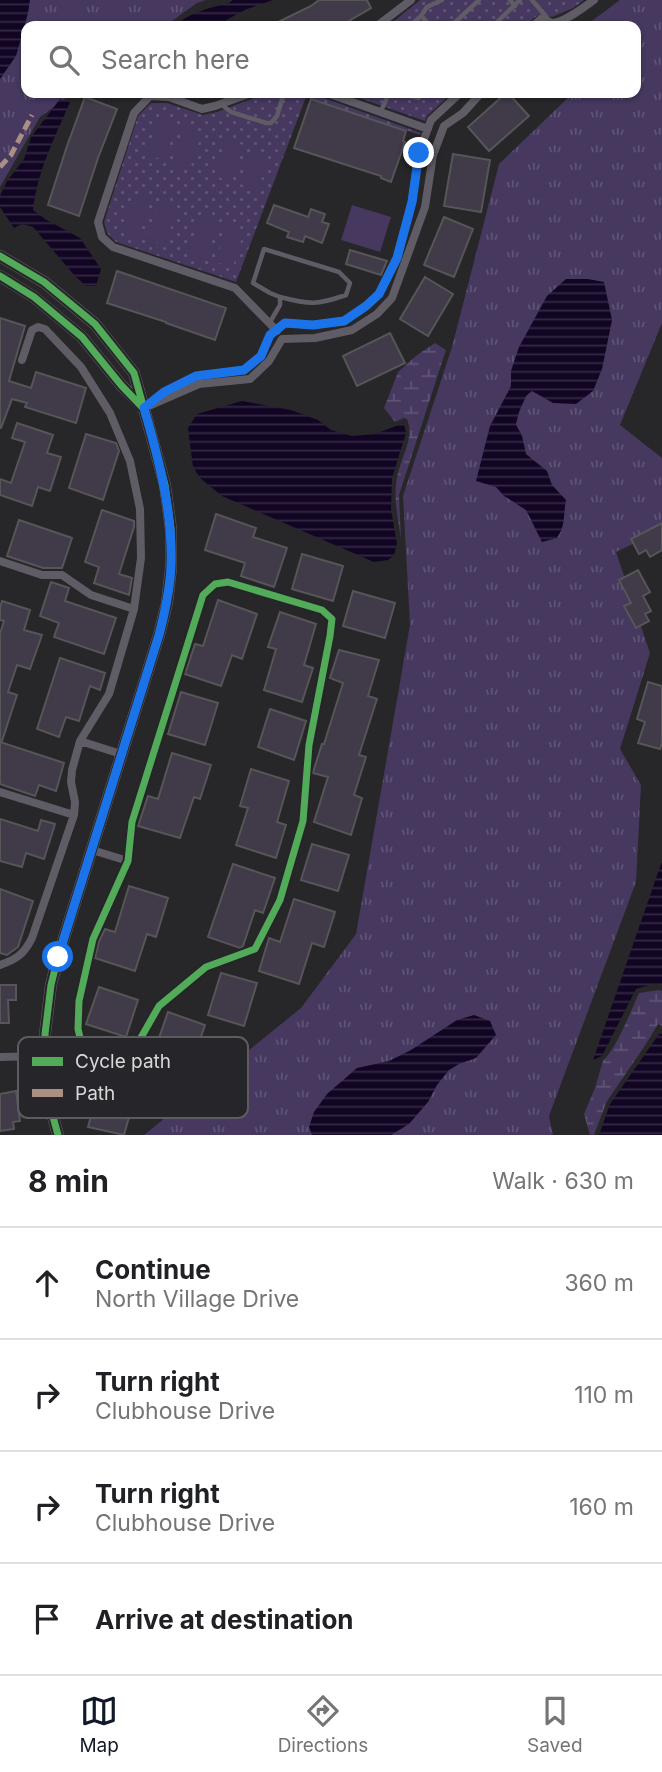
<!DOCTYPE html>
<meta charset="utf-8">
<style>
body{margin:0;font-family:Inter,sans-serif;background:#f2f2f2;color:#202124}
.stop{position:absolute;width:21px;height:21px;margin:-16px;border:5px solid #1a73e8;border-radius:50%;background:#fff}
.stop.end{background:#1a73e8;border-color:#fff;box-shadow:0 2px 7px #0008}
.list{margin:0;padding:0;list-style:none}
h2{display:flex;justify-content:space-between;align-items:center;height:91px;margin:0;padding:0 28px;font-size:30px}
h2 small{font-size:23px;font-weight:400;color:#757577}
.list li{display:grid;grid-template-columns:46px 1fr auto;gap:21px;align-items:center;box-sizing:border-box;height:112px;padding:0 28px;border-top:2px solid #e0e0e0}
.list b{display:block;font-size:26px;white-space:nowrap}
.list p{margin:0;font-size:23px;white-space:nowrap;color:#757577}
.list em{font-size:23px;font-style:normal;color:#757577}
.icon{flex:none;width:38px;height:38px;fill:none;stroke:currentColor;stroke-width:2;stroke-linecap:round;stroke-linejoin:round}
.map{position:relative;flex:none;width:662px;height:1135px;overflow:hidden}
.search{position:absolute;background:#fff;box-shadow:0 2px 5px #0004;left:21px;right:21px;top:21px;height:77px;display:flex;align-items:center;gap:18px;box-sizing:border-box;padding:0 24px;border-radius:14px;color:#757577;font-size:26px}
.sheet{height:539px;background:#fff}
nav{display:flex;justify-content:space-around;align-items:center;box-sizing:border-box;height:98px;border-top:2px solid #e0e0e0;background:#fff;font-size:19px;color:#757577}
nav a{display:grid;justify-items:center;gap:4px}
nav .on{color:#111827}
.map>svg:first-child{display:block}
</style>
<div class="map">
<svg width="662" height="1135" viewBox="0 0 662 1135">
<defs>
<pattern id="grass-tufts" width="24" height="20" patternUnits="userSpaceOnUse" patternTransform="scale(1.75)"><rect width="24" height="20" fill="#46385f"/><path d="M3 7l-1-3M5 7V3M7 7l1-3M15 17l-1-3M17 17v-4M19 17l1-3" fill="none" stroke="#605475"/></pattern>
<pattern id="wetland-marsh" width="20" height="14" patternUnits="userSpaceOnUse" patternTransform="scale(1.75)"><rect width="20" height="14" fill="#46385f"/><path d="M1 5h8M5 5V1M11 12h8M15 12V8" fill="none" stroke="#605475"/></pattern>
<pattern id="park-dots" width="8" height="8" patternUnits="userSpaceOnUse" patternTransform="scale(1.75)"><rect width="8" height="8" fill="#46385f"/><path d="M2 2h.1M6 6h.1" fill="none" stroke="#605475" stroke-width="1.8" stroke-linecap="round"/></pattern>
<pattern id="water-rules" width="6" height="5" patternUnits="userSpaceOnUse" patternTransform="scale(1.75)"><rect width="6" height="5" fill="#120524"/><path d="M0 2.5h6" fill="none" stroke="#342943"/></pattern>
</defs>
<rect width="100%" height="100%" fill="#272628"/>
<path fill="url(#grass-tufts)" d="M0 0H206L197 3 165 26H26V93H73L40 117 0 187Z
M620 0H662V323L620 425 662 458V530L616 552 650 653 620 749 641 785 636 882 549 1116 553 1135H144L301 1008 356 934 410 625 403 496 452 347 499 164 573 93H636V26H585Z"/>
<path fill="url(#wetland-marsh)" d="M435 343 446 350 399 495 401 539C398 519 393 498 397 478 400 458 415 439 407 419L404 418 395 422 384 408 398 372 417 355Z
M659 990 662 991V1026L658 1024 646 1044 607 1101 594 1135H590L584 1114 595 1088 603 1061C617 1047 630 1013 639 993Z"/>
<path fill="url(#park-dots)" d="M420 0H584L573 8 552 17C537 12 536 17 524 26H388Z
M267 93H310L421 133 420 135 306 97 236 282 116 242 107 233 104 222 138 116 151 103H167L203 115 217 112Z
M345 93H452L427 116 425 121Z"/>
<path fill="#46385f" d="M159 118 176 123 164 160 147 154Z
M185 127 202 133 190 169 173 164Z
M226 139 243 145 231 181 214 176Z
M252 149 269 154 258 190 240 184Z
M133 195 150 200 138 237 121 231Z
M160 203 177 208 165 245 148 239Z
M352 205 391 217 380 252 341 240Z
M200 217 217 223 205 259 188 253Z
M227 225 244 231 233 267 216 262Z"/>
<path fill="url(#water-rules)" d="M0 0H30L28 13 16 56 0 79Z
M233 0H273L247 9 228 19 218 26H175C188 13 212 7 229 3Z
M60 99 70 102C55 137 37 172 33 210L45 219 80 238 101 269 96 286H86L75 276 33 227 22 224 14 228 0 207V196L7 181 24 159 31 137Z
M566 279H588L604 282 612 320 602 369 593 391 576 404 553 403 532 391 526 396 519 412 516 424 522 436 526 454 547 471 552 485 566 500C563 515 566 525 557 538L542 542 526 510 504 496 496 487 476 481 490 426 511 386V371L519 347 547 296Z
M242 401 291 410 318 420 331 430 352 436 375 434 404 423 406 433 392 478 391 510 397 544 394 555 388 560 374 562 222 496 200 478 193 467 188 428 197 414Z
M662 861V985L653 984 636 989 602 1056 593 1060Z
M474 1015 490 1021 496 1035 476 1058 459 1064 449 1070 437 1085 428 1102 409 1124 391 1135H312L309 1127 314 1112 327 1094 357 1068 389 1061 411 1050 457 1020Z
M659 1034H662V1135H599L610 1104Z"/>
<path fill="#403a49" stroke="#565557" stroke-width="2" d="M319 0H367L371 8 340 26H270L311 6Z
M506 93H508L529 116 489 151 468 127Z
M85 97 117 109 98 158 79 216 48 205 67 146Z
M311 99 406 131 403 141 405 142 391 182 381 178V176L294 148Z
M453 154 490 160 481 212 444 206Z
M274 205 308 217 311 209 325 214 322 222 329 224 322 243 305 236 303 242 287 237 289 232 267 223Z
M444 217 473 229 454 277 424 265Z
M350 250 387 261 381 275 346 264Z
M117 271 226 308 215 340 166 323V322L107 303Z
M425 277 453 294 428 336 400 319Z
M0 318 25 326 9 381 31 388 36 372 86 388 76 423 25 407 27 403 12 399 1 428H0Z
M390 333 405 363 357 386 343 356Z
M17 423 53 435 47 453 61 457 50 491 38 487 32 506 0 495V479L11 483 25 442 12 438Z
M86 434 116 443 119 451 103 500 69 488Z
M102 510 134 521V527L119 574 132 578 129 595 94 583 99 567 85 562Z
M216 514 256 528 253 537 287 548 274 587 241 576 245 563 205 550Z
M19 520 72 538 62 568H43L7 556Z
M662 523V550L650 557 646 550 639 554 631 539Z
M302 554 343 566 333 601 292 589Z
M638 570 650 592 643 596 651 611 645 614 649 621 636 628 624 606 631 603 619 580Z
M51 582 69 588 65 601 116 618 104 654 54 637 59 623 40 616Z
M353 591 395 603 385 638 343 626Z
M218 600 257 614 242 659 232 655 221 686 185 674 195 644 203 646Z
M2 601 30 610 24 630 42 635 30 669 17 665 8 692 17 695 2 741H0V634L4 621 0 620V608Z
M280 612 316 624 304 665 313 668 302 702 264 690 276 649 268 647Z
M339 650 379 660 368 696 377 699 359 755 366 757 354 795 362 798 351 835 314 822 328 777 313 773 314 769 322 744H324L343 683 330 678Z
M60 658 105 673 100 690 90 686 79 721 66 717 59 737 37 729Z
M648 682 662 686V742L660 749 638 743 645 722 637 719Z
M181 692 218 703 205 745 168 734Z
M270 709 306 721 294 760 258 747Z
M0 742 64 763 56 791 39 785 35 796 0 784Z
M172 753 211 765 200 799 194 797 180 838 138 826 148 796 158 799Z
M251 769 289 781 277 822 286 825 276 858 236 845 248 808 240 806Z
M0 819 38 831 41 820 55 824 44 859 26 853 22 867 0 861Z
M312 844 349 855 338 891 301 880Z
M233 864 275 878 263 913 255 910 243 946 240 948 208 937Z
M129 886 168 898 156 937 147 934 135 971 95 958 99 941 105 929 115 932Z
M0 889 33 901 18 947 7 955 0 953Z
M294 899 335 912 324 947 312 943 299 984 259 971 269 938 280 942Z
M221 973 257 983 244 1026 208 1015Z
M0 985H16V1000H8L9 1023H0Z
M99 987 138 1000 126 1037 86 1024Z
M168 1012 205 1025 193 1060 183 1056 169 1095 134 1083 145 1052 153 1055Z
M99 1087 135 1096 124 1135 88 1127Z
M16 1091 20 1121 13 1122 14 1129 0 1131V1094Z"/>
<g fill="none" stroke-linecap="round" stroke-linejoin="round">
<path stroke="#5f5c65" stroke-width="4.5" d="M510 0 515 6
M532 0 549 20
M421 16 427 7 442 0
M410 26 421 16 431 26
M451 26 479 0
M493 26 520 0
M396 93 419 98 424 93
M222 105 231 112 266 123H271L277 116 284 93
M381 111 389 93
M270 322 280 305V297L270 293 253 283 264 249 339 272 350 283 346 295C317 305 311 305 280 297"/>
<path stroke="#5f5c65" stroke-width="8" d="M377 26 411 0
M533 26 541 19C542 20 552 23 553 23 565 22 584 7 594 0
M251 93 215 106 202 109 169 97 150 96 134 113 98 222 102 237 113 247 235 288 277 331
M327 93 428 129
M152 402 164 392 196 376 244 370 261 356 270 335 284 323 313 325 344 321 366 306 379 294 397 258 412 202 419 153 431 120 460 93
M144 408 199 384 250 379 269 361 282 339 315 338 352 330 377 314 392 298 425 207 433 155 444 126 463 113 481 93
M0 561 42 575H62L91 595 134 609
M228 582 322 610 332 619 330 636 309 745 303 821 280 900 255 949 206 967 159 1006 139 1041 121 1057 97 1063 85 1059 78 1029 79 1001 93 939 128 861 132 822 203 595 215 584Z
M80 741 121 754
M0 792 74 815
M92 850 128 861
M0 965C17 959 24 954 32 938L74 815 75 802 71 782 72 770 80 741 109 694 134 609 141 558 140 509 130 461 110 413 81 367 45 329 38 327 32 330 22 360
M0 1057 45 1056"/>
<path stroke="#625e68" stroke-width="12" d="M0 256 44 282 95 324 134 373 165 485 171 529V568L167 603 159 635 58 957 51 985 45 1034 49 1102 58 1135
M0 276 34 297 82 337 121 385 143 407"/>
<path stroke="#ac8f84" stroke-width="5" stroke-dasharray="10 5" stroke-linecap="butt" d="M0 167 11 155 32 115"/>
<defs>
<path id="cycleway" d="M0 256 44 282 95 324 134 373 165 485 171 529V568L167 603 159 635 58 957 51 985 45 1034 49 1102 58 1135
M0 276 34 297 82 337 121 385 143 408
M228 582 322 610 332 619 330 636 309 745 303 821 280 900 255 949 206 967 159 1006 139 1041 121 1057 97 1063 85 1059 78 1029 79 1001 93 939 128 861 132 822 203 595 215 584Z"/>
</defs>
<use href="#cycleway" stroke="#262529" stroke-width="11"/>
<use href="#cycleway" stroke="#51ab58" stroke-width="7"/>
</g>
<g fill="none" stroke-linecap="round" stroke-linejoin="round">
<path stroke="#1a73e8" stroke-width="9" d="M58 957 159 635C165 612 170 590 171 566 173 512 159 460 144 408L164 392 196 376 244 370 261 356 270 335 285 323 313 325 344 321 366 306 379 294 397 258 412 202 419 153"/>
</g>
<rect x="18" y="1037" width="230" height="81" rx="10" fill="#262529" stroke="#5c5b5e" stroke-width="2"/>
<rect x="32" y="1057" width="31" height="9" fill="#51ab58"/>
<rect x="32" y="1089" width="31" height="8" fill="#ac8f84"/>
<g font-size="19" fill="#d9d9db">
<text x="75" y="1068">Cycle path</text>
<text x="75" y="1100">Path</text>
</g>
</svg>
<div class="stop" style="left:58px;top:957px"></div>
<div class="stop end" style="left:419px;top:153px"></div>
<div class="search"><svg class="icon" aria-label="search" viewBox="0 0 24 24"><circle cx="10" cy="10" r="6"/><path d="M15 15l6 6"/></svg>Search here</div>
</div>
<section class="sheet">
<h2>8 min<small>Walk · 630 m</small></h2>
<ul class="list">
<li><svg class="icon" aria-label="ahead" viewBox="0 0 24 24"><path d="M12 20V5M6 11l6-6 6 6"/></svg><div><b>Continue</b><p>North Village Drive</p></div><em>360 m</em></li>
<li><svg class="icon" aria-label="right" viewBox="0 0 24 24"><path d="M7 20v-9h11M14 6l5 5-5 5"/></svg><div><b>Turn right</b><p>Clubhouse Drive</p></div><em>110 m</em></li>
<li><svg class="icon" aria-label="right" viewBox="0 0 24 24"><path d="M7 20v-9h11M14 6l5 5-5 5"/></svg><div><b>Turn right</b><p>Clubhouse Drive</p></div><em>160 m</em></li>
<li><svg class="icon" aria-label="arrive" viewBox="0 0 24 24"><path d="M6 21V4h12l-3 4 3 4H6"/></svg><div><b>Arrive at destination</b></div></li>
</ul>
</section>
<nav>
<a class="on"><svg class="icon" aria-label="map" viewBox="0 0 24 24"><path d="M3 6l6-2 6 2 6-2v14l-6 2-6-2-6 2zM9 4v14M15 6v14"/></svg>Map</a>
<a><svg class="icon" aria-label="directions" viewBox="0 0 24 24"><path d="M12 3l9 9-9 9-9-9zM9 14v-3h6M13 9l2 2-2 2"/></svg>Directions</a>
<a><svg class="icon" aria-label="saved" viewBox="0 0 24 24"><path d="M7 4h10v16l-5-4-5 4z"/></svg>Saved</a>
</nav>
